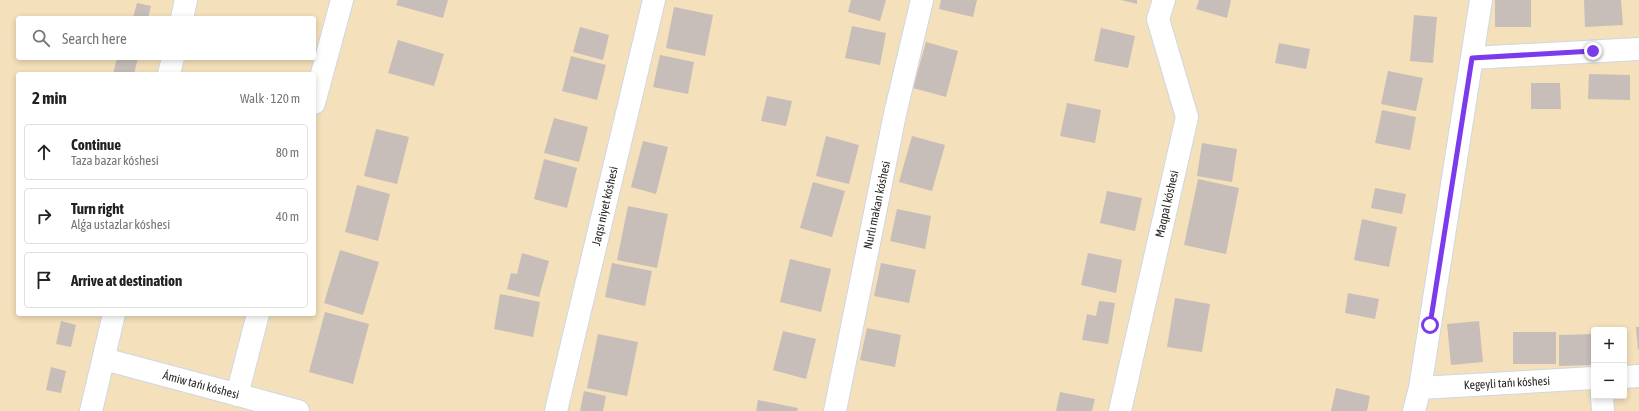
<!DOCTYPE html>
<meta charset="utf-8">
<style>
body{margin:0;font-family:"Asap Condensed",sans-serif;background:#f6f6f6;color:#222}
.controls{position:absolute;right:12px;bottom:12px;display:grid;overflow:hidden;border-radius:4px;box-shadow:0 2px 6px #0003}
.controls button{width:36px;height:36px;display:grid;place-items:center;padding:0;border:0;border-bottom:1px solid #e0e0e0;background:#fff;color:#222;font:20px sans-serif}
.stop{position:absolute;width:12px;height:12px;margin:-9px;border:3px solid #7c3aed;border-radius:50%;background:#fff}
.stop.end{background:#7c3aed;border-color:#fff;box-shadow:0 1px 4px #0008}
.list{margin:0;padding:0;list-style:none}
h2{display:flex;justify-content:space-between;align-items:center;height:52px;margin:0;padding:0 16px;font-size:17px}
h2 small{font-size:13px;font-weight:400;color:#767676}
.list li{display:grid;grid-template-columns:26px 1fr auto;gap:12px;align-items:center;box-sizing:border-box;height:56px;margin:0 8px 8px;padding:0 8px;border:1px solid #e0e0e0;border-radius:4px}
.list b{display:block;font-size:15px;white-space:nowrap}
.list p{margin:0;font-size:13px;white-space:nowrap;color:#767676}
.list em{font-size:13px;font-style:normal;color:#767676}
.icon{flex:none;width:22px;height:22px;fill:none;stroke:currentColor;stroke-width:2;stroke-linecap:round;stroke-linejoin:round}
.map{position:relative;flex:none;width:1639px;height:411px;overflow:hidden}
.search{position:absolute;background:#fff;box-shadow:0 2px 6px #0003;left:16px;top:16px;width:300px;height:44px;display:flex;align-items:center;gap:10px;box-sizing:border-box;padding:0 14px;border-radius:4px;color:#767676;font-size:15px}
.panel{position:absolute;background:#fff;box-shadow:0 2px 6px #0003;left:16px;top:72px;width:300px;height:244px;border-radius:4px}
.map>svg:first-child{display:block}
</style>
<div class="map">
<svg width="1639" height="411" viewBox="0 0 1639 411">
<rect width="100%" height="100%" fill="#ece1d9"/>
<path fill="#f4e0ba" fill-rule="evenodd" d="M0 0H1639V411H0ZM18 18H314V58H18ZM18 74H314V314H18ZM1594 330H1624V396H1594Z"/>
<path fill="#c7beb9" d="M398 0H448L443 18 396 5Z
M851 0H886L880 21 848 12Z
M941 0H977L973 17 939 9Z
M1121 0H1137V4Z
M1199 0H1231L1227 18 1196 9Z
M1495 0H1531V27H1495Z
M1584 0H1621L1623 25 1585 27Z
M137 3 151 6 148 18H133Z
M674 7 713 15 705 56 666 48Z
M1414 15 1437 17 1433 63 1410 61Z
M852 26 886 33 880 65 845 58Z
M580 27 609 35 603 60 573 52Z
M1101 28 1135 36 1128 68 1094 61Z
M398 40 444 54 434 86 388 73Z
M926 42 958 51 946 97 913 88Z
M1279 43 1310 49 1306 69 1275 63Z
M660 55 694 62 688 94 653 87Z
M571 56 606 65 597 100 562 91Z
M117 58H138L134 74H113Z
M1388 71 1423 78 1416 111 1381 104Z
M1589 74 1630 75V100L1588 99Z
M1531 83H1560L1561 109H1531Z
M767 96 792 101 786 126 761 121Z
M1067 103 1101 110 1095 143 1060 136Z
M1382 110 1416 117 1410 150 1375 143Z
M554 118 588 127 579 162 544 153Z
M376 129 409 137 397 184 364 176Z
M826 136 859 145 849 184 816 176Z
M912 136 945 145 932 191 899 182Z
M643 141 668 147 656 194 631 187Z
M1202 143 1237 149 1232 182 1197 176Z
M544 159 577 168 567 208 534 199Z
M1198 179 1239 188 1226 254 1184 245Z
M813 182 845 191 832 237 800 228Z
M357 185 390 194 378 241 345 232Z
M1375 188 1406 194 1402 214 1371 208Z
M1107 191 1142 198 1135 231 1100 223Z
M628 206 668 214 657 268 617 260Z
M897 209 931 216 925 249 890 241Z
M1362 219 1397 227 1389 267 1354 260Z
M340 250 379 262 363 315 324 303Z
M522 253 549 261 539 297 507 289 511 273 517 274Z
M1088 253 1122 260 1116 293 1081 285Z
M790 259 831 269 821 312 780 302Z
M612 263 652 271 645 306 605 297Z
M881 263 916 270 909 303 874 296Z
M1348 293 1379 299 1375 319 1345 313Z
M500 294 540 302 533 337 494 329Z
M1175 298 1210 304 1202 352 1167 347Z
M1099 301 1115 303 1108 344 1082 340 1087 314 1096 316Z
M325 312 369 324 353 384 309 372Z
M61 321 76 325 71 347 56 344Z
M1479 321 1483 362 1451 365 1447 324Z
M1636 327H1639V349H1638Z
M867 328 901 335 895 367 860 360Z
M783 331 816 339 806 379 773 370Z
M1513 332H1556V364H1513Z
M598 334 638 342 627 396 587 388Z
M1594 334V365L1559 366V335Z
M51 367 66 371 61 393 46 390Z
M1336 388 1370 396 1367 411H1331Z
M584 391 606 396 603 411H580Z
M1060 392 1095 399 1092 411H1056Z
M758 400 798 408 797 411H756Z"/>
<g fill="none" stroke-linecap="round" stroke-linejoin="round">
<defs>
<path id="minor" d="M182 18 186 0
M1472 58 1639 49
M169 74 173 58
M314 103 342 0
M104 359 298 411
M1624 377 1639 376
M1420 388 1594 378
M237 395 258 314
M1602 396 1603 411
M91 411 114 314
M556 411 654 0
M835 411 895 114 922 0
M1120 411 1187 117 1158 19 1164 0
M1414 411 1420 388 1481 0"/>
</defs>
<use href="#minor" stroke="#cfd7e3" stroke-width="24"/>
<use href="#minor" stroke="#fff" stroke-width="22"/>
</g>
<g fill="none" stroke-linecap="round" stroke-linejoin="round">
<path stroke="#7c3aed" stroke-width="5" d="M1430 325 1472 58 1593 51"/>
</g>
<g text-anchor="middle" stroke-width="3" stroke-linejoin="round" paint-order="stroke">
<g font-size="12" fill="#292929" stroke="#fff">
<text transform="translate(1167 204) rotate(-77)" y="4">Maqpal kóshesi</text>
<text transform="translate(877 205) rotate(-78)" y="4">Nurlı makan kóshesi</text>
<text transform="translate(605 206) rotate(-77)" y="4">Jaqsı niyet kóshesi</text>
<text transform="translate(1507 383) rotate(-3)" y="4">Kegeyli tańı kóshesi</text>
<text transform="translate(201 385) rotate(15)" y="4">Ámiw tańı kóshesi</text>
</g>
</g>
</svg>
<div class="controls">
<button>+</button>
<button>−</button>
</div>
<div class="stop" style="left:1430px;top:325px"></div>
<div class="stop end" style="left:1593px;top:51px"></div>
<div class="search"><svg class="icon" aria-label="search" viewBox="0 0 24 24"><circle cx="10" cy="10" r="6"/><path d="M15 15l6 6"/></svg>Search here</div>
<section class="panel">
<h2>2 min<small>Walk · 120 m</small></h2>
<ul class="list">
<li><svg class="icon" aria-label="ahead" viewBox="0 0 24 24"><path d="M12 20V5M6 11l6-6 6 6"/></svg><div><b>Continue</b><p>Taza bazar kóshesi</p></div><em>80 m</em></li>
<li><svg class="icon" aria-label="right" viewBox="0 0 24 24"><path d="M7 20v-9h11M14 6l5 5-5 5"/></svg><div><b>Turn right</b><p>Alǵa ustazlar kóshesi</p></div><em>40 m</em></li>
<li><svg class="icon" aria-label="arrive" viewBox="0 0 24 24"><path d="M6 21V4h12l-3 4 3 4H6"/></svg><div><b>Arrive at destination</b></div></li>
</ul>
</section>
</div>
